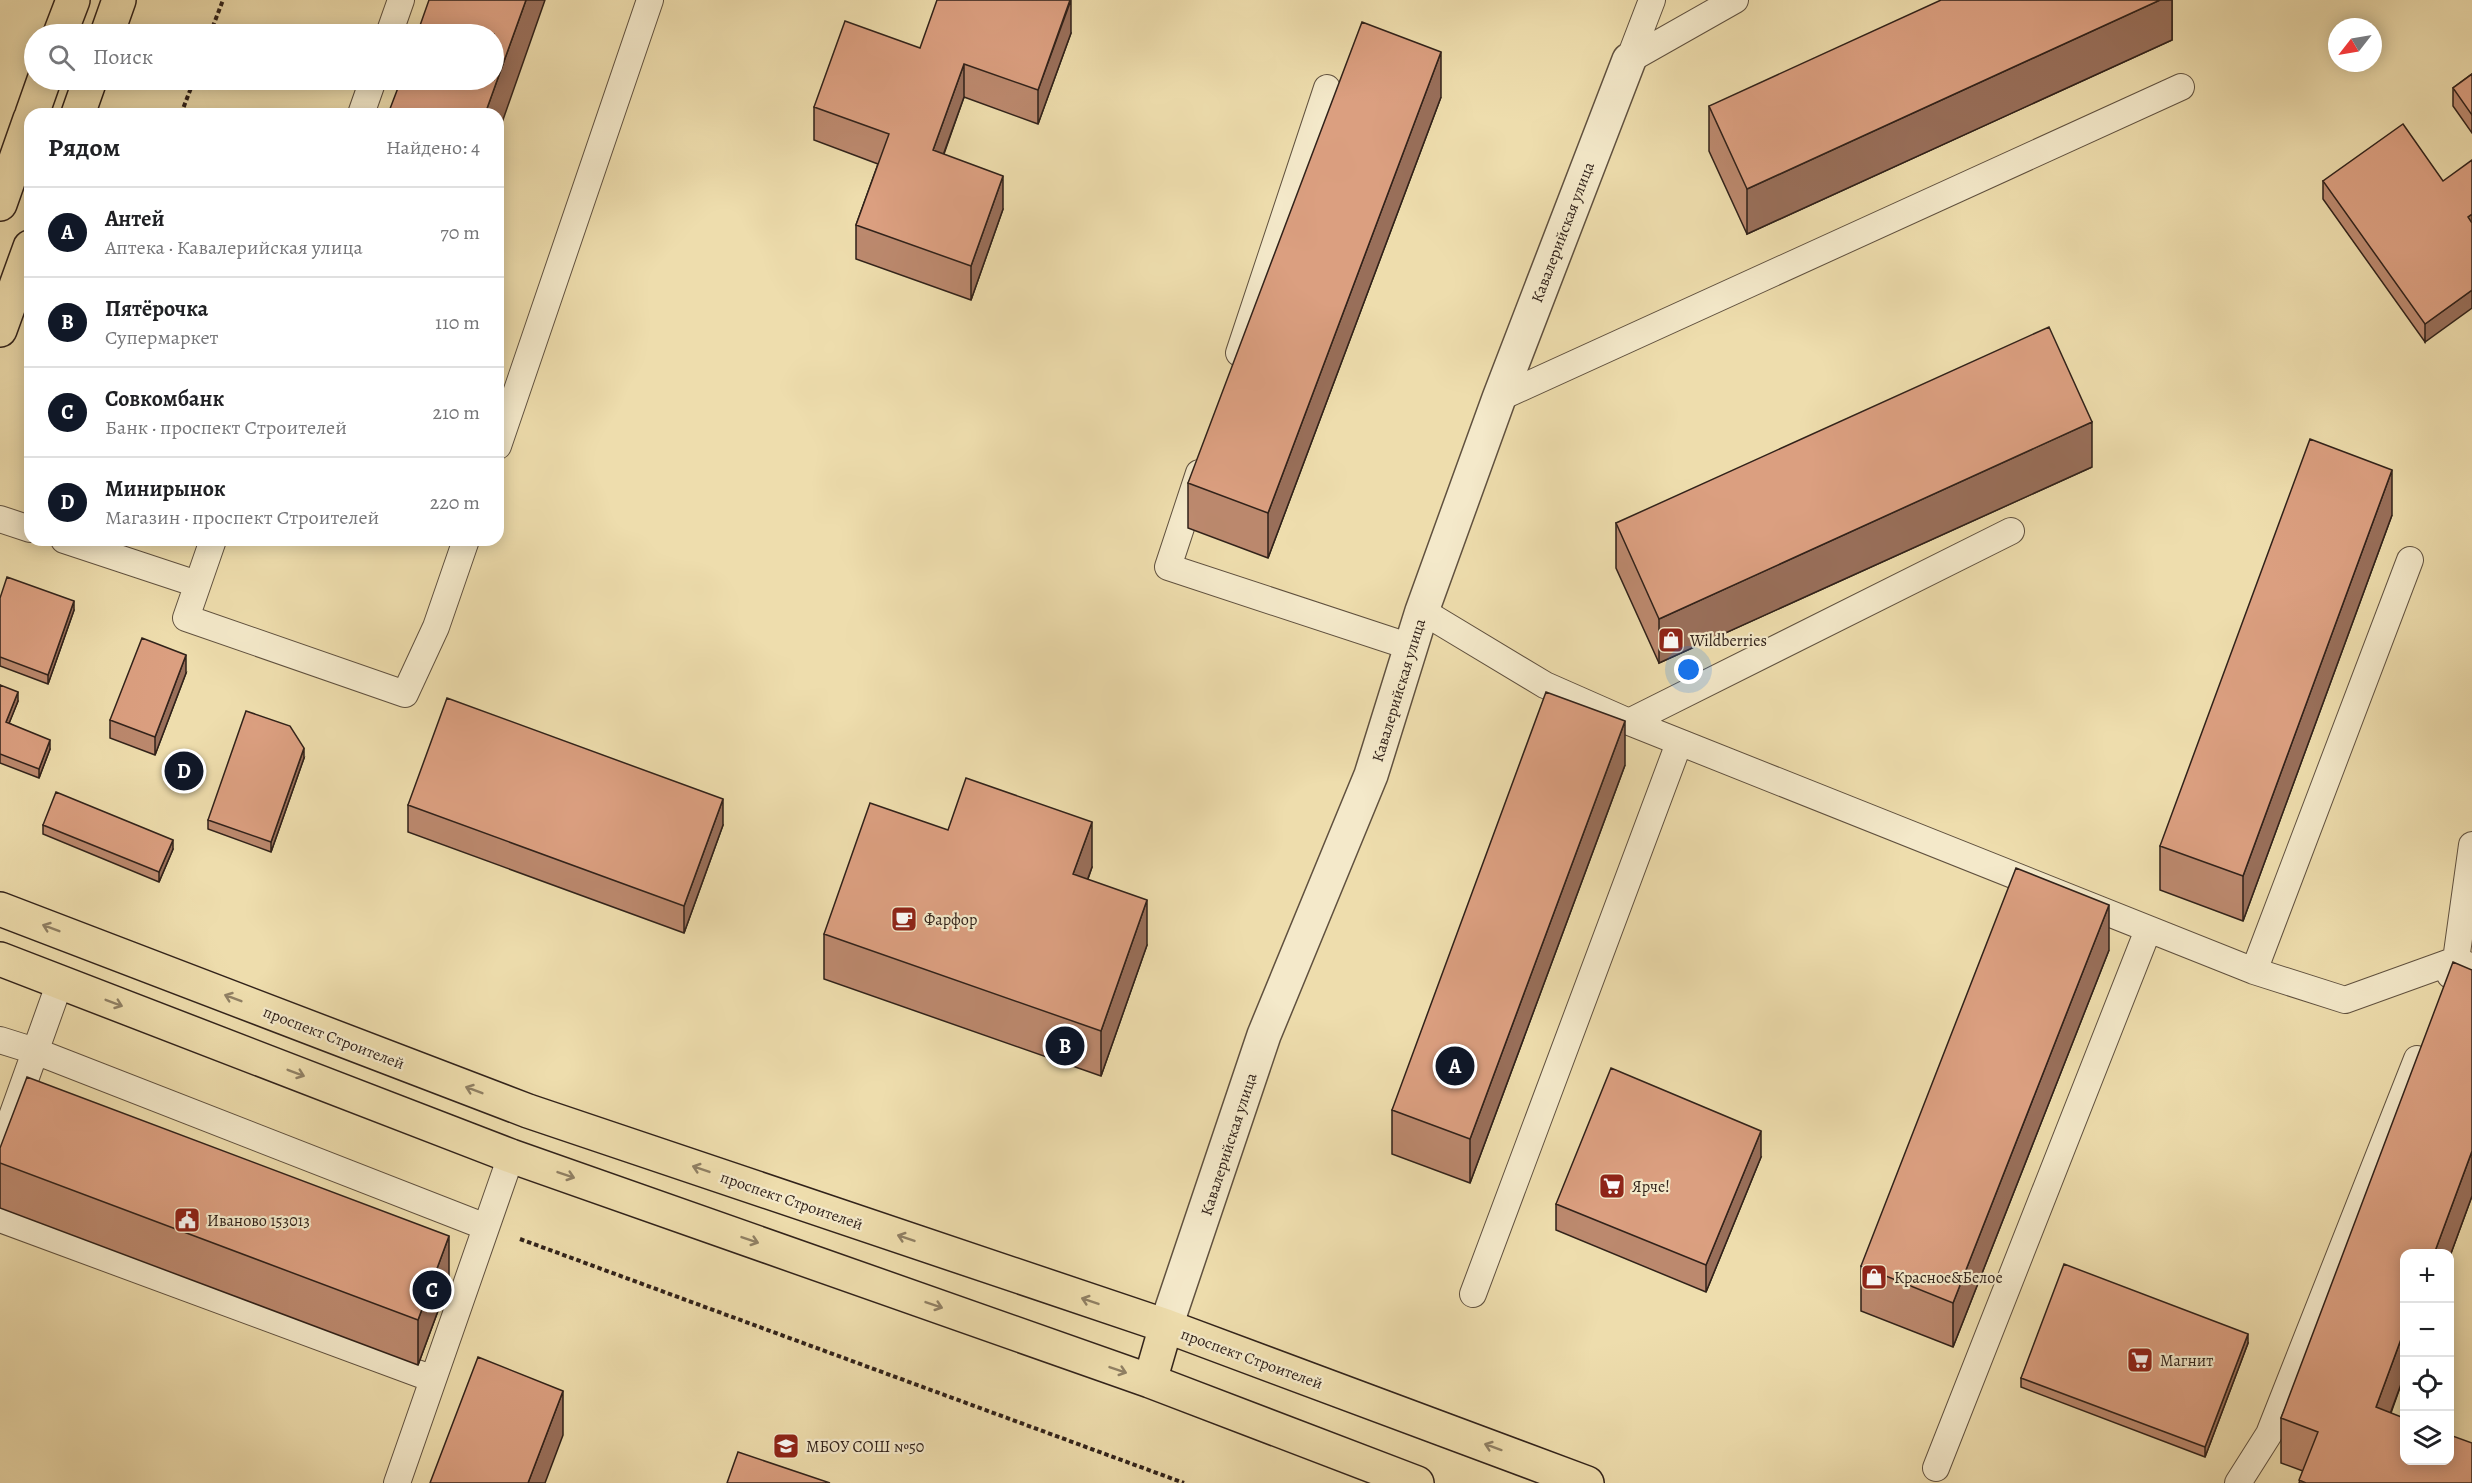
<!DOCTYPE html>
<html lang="ru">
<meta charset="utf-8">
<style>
body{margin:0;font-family:Alegreya,serif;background:#f6f6f6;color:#202124}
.controls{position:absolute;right:18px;bottom:18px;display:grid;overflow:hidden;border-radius:12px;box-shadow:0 3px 15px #0003}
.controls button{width:54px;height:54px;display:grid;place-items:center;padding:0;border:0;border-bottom:2px solid #e0e0e0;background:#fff;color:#202124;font:30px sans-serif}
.compass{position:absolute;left:2328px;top:18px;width:54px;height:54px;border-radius:50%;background:#fff;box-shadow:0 3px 15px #0003;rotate:239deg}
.you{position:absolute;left:1689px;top:670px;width:21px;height:21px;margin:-15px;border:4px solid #fff;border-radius:50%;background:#1a73e8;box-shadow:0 0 0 9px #1a73e833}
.badge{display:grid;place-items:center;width:39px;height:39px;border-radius:50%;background:#111827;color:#fff;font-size:20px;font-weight:700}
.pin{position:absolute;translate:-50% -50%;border:3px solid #fff;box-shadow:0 2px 6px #0006}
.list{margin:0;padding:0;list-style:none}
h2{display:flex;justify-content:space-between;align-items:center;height:78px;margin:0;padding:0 24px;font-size:26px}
h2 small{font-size:20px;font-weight:400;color:#757577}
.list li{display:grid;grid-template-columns:39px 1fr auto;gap:18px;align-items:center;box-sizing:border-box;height:90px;padding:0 24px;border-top:2px solid #e0e0e0}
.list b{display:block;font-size:22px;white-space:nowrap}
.list p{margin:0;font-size:20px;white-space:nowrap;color:#757577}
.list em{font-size:20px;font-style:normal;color:#757577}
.icon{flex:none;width:33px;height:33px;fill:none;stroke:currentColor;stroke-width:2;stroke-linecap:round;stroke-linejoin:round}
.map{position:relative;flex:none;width:2472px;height:1483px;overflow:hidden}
.search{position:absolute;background:#fff;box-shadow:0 3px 15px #0003;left:24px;top:24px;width:480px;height:66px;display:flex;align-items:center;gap:15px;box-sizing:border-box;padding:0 21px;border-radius:33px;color:#757577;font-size:22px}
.panel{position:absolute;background:#fff;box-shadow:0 3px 15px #0003;left:24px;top:108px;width:480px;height:438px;border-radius:18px}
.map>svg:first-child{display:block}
</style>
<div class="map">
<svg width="2472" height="1483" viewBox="0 0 2472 1483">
<rect width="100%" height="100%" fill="#eeddad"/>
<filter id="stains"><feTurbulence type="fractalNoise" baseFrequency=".00333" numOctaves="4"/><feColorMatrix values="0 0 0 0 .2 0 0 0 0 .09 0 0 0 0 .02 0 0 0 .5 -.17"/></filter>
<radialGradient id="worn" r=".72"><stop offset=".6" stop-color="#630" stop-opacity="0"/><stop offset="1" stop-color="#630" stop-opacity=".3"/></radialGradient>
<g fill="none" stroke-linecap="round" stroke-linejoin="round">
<defs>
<path id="lane" d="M389 34 401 0
M1629 60 1735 0
M1629 60 1652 0
M361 114 373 80
M1239 353 1327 88
M1499 398 2181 87
M498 446 650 0
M1199 473 1168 567 1411 647
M0 519 30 529
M64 540 197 584
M213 540 186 618 405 694 436 627 466 540
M1422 611 1545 685 1629 722 2254 971 2345 1000 2456 960 2472 967
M1629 722 2011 531
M2254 971 2410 560
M2450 975 2456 960 2472 845
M0 1040 35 1051 486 1227
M0 1150 60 982
M0 1219 433 1379
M1473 1294 1679 743
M1936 1468 2148 930
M397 1483 511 1156
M2238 1483 2269 1434 2417 1059"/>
<path id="street" d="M1166 1326 1264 1035 1371 775 1422 611 1499 398 1629 60"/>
<path id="primary" d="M60 34 73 0
M107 34 119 0
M32 114 44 80
M78 114 90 80
M0 204 30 119
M0 330 30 247
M0 909 528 1111 1166 1326 1587 1483
M0 959 511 1156 1150 1381 1417 1483
M1150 1381 1166 1326"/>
</defs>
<use href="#lane" stroke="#60513f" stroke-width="28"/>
<use href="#street" stroke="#60513f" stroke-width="36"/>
<use href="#primary" stroke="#31221a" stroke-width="36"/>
<path stroke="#31221a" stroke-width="4" stroke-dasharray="4.5 3" stroke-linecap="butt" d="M210 34 223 0
M181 114 194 80
M520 1239 1184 1483"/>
<use href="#lane" stroke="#f4e9ca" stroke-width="26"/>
<use href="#street" stroke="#f4e9ca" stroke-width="33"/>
<use href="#primary" stroke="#eeddad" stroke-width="33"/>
</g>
<path fill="#bc896e" stroke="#31221a" stroke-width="1.5" d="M2172 0V40L1747 234 1709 151V106Z
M1071 33 1038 124 964 97 944 154 1003 209 971 300 856 259V225L878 164 814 140V107L920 48Z
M2472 74V133L2453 106V88Z
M1441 97 1268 558 1188 528V483Z
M2323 181H2443L2425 342 2323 199Z
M2092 467 1659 663 1616 568V523Z
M2392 515 2243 921 2160 890V846Z
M0 598 74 610 48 684 0 666Z
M186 673 155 755 110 738V720Z
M0 685 18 701 9 723 50 749 39 778 0 763Z
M304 758 271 852 208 829V820Z
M1625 765 1470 1183 1392 1154V1110Z
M408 805 723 825 684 933 408 832Z
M43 825 173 849 159 882 43 834Z
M948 830 1092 867 1088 879 1147 945 1101 1076 824 979V934Z
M2109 950 1953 1347 1861 1311V1266Z
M2472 970V1196L2450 1256V1254H2404V1376L2391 1413 2472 1483H2299L2303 1471 2281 1463V1418Z
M0 1148 449 1281 418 1365 0 1208Z
M1761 1157 1706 1292 1556 1230V1204Z
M2248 1343 2205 1457 2021 1387V1378Z"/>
<path fill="#996f5a" stroke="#31221a" stroke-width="1.5" d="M526 0H545L498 134V114H485Z
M1071 0V33L1038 124V90Z
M2160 0H2172V40L1747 234V189Z
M1441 52V97L1268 558V513Z
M964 64V97L933 183V150Z
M1003 176V209L971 300V266Z
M2472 214V232L2468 217Z
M2472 290V308L2425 342V324Z
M2092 422V467L1659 663V619Z
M2392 470V515L2243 921V876Z
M74 601V610L48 684V675Z
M186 655V673L155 755V737Z
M18 692V701L6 731V722Z
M1625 721V765L1470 1183V1139Z
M50 740V749L39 778V769Z
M304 748V758L271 852V842Z
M723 799V825L684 933V906Z
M1092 822V867L1073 919V874Z
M173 840V849L159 882V872Z
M1147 900V945L1101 1076V1031Z
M2109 905V950L1953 1347V1303Z
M1761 1131V1157L1706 1292V1265Z
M2472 1151V1196L2450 1256V1254H2434Z
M449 1236V1281L418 1365V1320Z
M2404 1331V1376L2376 1452V1407Z
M2248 1334V1343L2205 1457V1447Z
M563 1391V1435L545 1483H528Z"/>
<path fill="#db9f80" stroke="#31221a" stroke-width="1.5" d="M429 0H526L485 114H388L401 80H494V34H417Z
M937 0H1070L1038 90 964 64 933 150 1003 176 971 266 856 225 889 134 814 107 845 21 920 48Z
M1941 0H2160L1747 189 1709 106Z
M1362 22 1441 52 1268 513 1188 483Z
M2472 74V115L2453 88Z
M2403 124 2443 181 2472 160V214L2468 217 2472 223V290L2425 324 2323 181Z
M2049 327 2092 422 1659 619 1616 523Z
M2310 439 2392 470 2243 876 2160 846Z
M7 577 74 601 48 675 0 657V598Z
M142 638 186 655 155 737 110 720Z
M0 685 18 692 6 722 50 740 39 769 0 754Z
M1546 692 1625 721 1470 1139 1392 1110Z
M447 698 723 799 684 906 408 805Z
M246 711 290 726 304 748 271 842 208 820Z
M966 778 1092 822 1073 874 1147 900 1101 1031 824 934 870 803 948 830Z
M56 792 173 840 159 872 43 825Z
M2016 868 2109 905 1953 1303 1861 1266Z
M2453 962 2472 970V1151L2434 1254H2404V1331L2376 1407 2404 1418V1461H2450V1435L2472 1443V1483H2306L2299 1480 2318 1432 2281 1418Z
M1611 1068 1761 1131 1706 1265 1556 1204Z
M27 1077 449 1236 418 1320 0 1163V1148Z
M2064 1264 2248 1334 2205 1447 2021 1378Z
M478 1357 563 1391 528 1483H430Z
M738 1452 830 1483H727Z"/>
<defs><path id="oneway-shaft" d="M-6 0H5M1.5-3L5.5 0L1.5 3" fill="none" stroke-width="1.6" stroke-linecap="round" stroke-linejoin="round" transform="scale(1.5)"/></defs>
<g stroke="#908064">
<use href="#oneway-shaft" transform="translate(51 928) rotate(-159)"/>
<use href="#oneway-shaft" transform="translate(233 998) rotate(-159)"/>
<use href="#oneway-shaft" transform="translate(114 1003) rotate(21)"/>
<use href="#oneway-shaft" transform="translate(296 1073) rotate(21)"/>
<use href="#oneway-shaft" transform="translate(474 1090) rotate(-159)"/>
<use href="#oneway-shaft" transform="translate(701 1169) rotate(-161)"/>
<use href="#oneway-shaft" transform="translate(566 1175) rotate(19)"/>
<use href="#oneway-shaft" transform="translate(906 1238) rotate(-161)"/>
<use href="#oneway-shaft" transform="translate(750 1240) rotate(19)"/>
<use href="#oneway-shaft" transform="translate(1090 1301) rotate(-161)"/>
<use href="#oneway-shaft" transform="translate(934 1305) rotate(19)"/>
<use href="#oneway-shaft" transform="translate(1118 1370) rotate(19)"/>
<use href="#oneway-shaft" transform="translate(1493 1447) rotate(-160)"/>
</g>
<defs>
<symbol id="shop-square" viewBox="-11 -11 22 22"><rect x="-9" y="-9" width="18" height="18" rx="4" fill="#8f2418" stroke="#f4e9ca"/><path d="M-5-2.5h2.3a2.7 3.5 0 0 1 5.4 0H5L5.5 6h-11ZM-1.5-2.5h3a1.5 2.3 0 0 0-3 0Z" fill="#fff"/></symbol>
<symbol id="cafe-square" viewBox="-11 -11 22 22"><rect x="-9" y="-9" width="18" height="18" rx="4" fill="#8f2418" stroke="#f4e9ca"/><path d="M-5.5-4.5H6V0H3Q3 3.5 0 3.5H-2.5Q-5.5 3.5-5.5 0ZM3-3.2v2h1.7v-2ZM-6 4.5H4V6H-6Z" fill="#fff"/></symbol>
<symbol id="supermarket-square" viewBox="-11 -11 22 22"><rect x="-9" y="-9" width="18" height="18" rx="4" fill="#8f2418" stroke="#f4e9ca"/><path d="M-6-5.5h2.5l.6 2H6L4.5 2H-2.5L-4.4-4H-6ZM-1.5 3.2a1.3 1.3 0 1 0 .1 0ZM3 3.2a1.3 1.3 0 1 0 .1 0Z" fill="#fff"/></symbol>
<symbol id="civic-square" viewBox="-11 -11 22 22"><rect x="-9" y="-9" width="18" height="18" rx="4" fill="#8f2418" stroke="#f4e9ca"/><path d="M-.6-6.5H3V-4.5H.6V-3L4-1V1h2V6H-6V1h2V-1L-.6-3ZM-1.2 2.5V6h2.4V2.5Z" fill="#fff"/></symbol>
<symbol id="school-square" viewBox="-11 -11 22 22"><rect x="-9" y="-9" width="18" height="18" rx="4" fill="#8f2418" stroke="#f4e9ca"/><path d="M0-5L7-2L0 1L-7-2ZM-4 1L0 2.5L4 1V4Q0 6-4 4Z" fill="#fff"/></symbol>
</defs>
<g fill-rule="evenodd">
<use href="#shop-square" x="1656" y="625" width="30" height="30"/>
<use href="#cafe-square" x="889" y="904" width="30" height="30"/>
<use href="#supermarket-square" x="1597" y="1171" width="30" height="30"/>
<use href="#civic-square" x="172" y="1205" width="30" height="30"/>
<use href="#shop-square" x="1859" y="1262" width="30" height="30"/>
<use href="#supermarket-square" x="2125" y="1345" width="30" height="30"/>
<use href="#school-square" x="771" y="1431" width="30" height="30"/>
</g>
<g text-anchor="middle" stroke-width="4.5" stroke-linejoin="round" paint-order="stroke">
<g font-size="16" fill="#31221a" stroke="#f4e9ca">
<text transform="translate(1562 232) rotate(-69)" y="6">Кавалерийская улица</text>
<text transform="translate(1398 690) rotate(-73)" y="6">Кавалерийская улица</text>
<text transform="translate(334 1037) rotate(21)" y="6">проспект Строителей</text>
<text transform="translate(1228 1144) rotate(-72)" y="6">Кавалерийская улица</text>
<text transform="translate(792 1200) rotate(19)" y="6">проспект Строителей</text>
<text transform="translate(1252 1358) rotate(20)" y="6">проспект Строителей</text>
</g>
<g font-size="16" fill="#31221a" stroke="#f4e9ca" text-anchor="start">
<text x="1690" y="646">Wildberries</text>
<text x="924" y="925">Фарфор</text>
<text x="1632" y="1192">Ярче!</text>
<text x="207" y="1226">Иваново 153013</text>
<text x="1894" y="1283">Красное&amp;Белое</text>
<text x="2160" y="1366">Магнит</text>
<text x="806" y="1452">МБОУ СОШ №50</text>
</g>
</g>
<rect width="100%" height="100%" filter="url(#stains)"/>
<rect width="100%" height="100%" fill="url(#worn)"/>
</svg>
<div class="controls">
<button>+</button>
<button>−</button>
<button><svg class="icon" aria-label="locate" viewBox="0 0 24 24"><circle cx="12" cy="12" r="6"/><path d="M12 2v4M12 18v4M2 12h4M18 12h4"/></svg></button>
<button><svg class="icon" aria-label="layers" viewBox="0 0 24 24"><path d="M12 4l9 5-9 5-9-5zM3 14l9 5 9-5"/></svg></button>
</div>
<svg class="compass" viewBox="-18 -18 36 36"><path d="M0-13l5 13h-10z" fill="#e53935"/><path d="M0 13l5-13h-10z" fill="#757577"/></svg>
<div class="you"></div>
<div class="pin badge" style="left:1455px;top:1066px">A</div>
<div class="pin badge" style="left:1065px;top:1046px">B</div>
<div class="pin badge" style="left:432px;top:1290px">C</div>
<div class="pin badge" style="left:184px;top:771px">D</div>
<div class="search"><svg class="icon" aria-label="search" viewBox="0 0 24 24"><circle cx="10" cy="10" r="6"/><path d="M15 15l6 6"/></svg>Поиск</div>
<section class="panel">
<h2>Рядом<small>Найдено: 4</small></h2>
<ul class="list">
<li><span class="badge">A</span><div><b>Антей</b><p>Аптека · Кавалерийская улица</p></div><em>70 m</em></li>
<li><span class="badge">B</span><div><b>Пятёрочка</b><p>Супермаркет</p></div><em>110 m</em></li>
<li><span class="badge">C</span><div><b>Совкомбанк</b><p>Банк · проспект Строителей</p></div><em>210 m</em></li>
<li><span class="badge">D</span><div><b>Минирынок</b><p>Магазин · проспект Строителей</p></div><em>220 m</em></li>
</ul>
</section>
</div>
